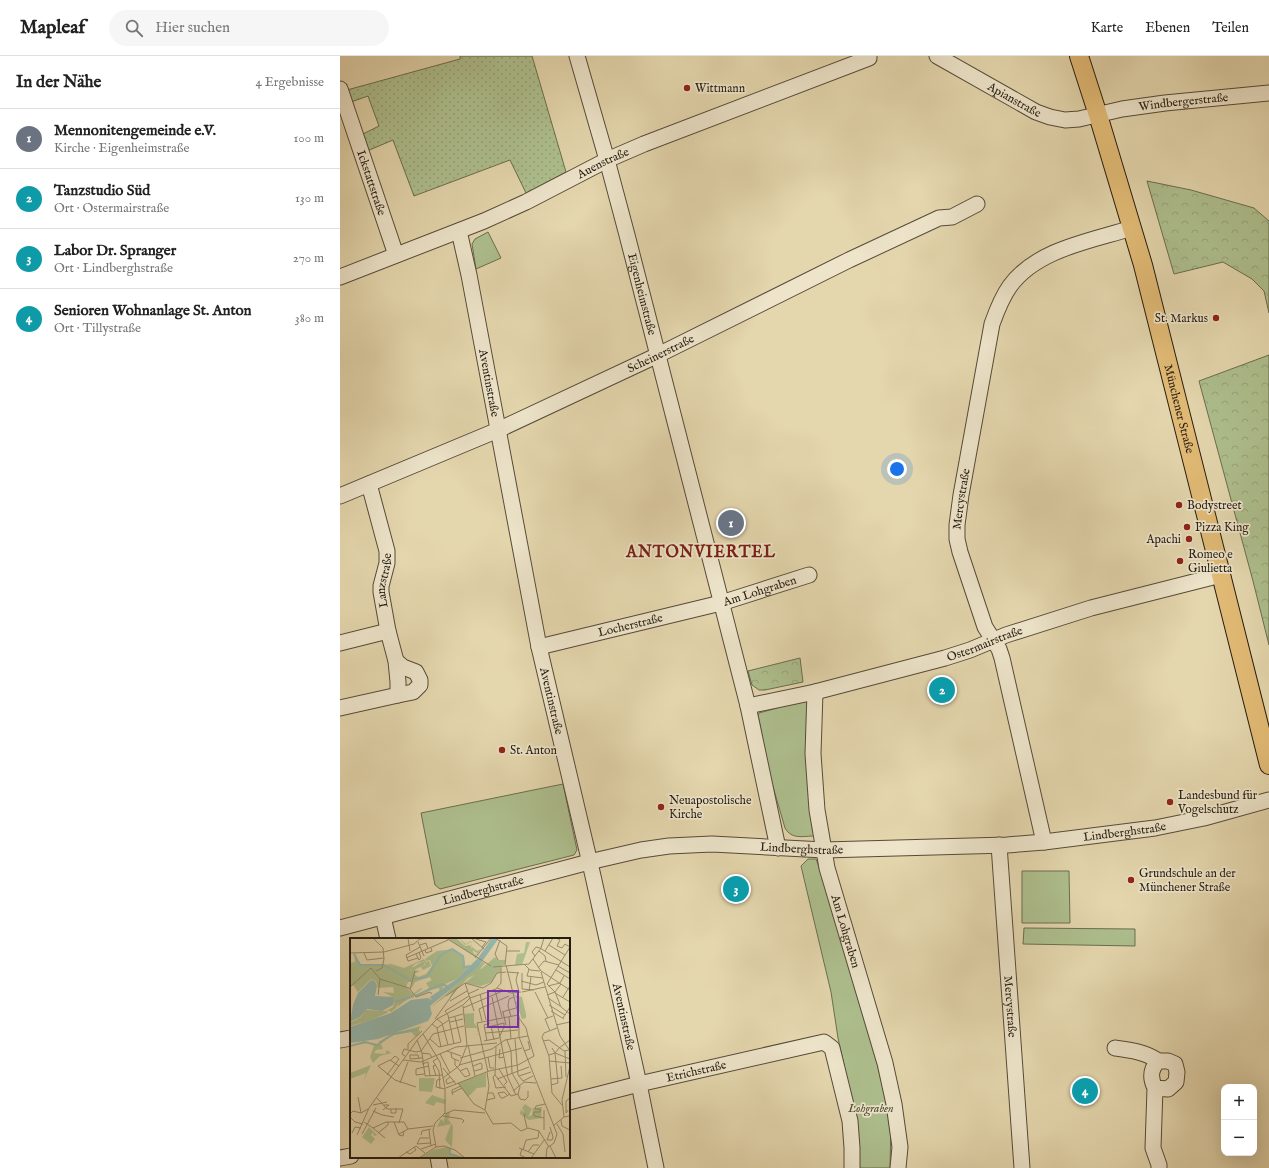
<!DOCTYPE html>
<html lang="de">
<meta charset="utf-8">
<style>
body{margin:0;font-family:"IM FELL English",serif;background:#f6f6f6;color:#222}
.controls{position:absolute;right:12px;bottom:12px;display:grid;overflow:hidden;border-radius:8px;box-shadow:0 4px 16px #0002}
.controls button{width:36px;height:36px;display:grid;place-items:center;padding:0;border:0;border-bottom:1px solid #e0e0e0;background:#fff;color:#222;font:20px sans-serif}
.you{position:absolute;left:557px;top:413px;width:14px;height:14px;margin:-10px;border:3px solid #fff;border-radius:50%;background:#1a73e8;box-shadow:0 0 0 6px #1a73e833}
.badge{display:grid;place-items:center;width:26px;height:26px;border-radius:50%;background:#0b8043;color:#fff;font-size:13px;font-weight:700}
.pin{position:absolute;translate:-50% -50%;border:2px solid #fff;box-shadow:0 1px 4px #0006}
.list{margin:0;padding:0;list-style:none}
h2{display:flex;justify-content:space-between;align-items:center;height:52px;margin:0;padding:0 16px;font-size:17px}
h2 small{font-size:13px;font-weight:400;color:#767676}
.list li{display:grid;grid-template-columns:26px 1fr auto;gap:12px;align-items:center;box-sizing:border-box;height:60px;padding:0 16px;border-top:1px solid #e0e0e0}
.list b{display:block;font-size:15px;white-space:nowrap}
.list p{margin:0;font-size:13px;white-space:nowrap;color:#767676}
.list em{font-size:13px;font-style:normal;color:#767676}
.icon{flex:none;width:22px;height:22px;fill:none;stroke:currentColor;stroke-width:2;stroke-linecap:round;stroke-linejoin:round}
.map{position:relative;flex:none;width:929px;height:1112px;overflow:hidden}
header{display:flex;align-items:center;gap:24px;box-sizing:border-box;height:56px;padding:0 20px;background:#fff;border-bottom:1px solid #e0e0e0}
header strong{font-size:19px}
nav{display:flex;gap:22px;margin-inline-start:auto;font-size:14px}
.search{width:280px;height:36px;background:#f6f6f6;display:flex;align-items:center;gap:10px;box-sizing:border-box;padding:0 14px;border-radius:22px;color:#767676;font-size:15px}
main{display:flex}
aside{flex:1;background:#fff}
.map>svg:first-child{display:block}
</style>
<header>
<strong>Mapleaf</strong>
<div class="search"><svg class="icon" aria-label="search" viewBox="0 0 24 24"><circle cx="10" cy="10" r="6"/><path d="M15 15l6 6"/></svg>Hier suchen</div>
<nav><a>Karte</a><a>Ebenen</a><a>Teilen</a></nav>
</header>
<main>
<aside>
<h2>In der Nähe<small>4 Ergebnisse</small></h2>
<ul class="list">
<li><span class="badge" style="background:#6b7280">1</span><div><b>Mennonitengemeinde e.V.</b><p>Kirche · Eigenheimstraße</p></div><em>100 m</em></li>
<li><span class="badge" style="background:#0f9aa8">2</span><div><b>Tanzstudio Süd</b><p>Ort · Ostermairstraße</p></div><em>130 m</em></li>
<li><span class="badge" style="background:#0f9aa8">3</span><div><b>Labor Dr. Spranger</b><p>Ort · Lindberghstraße</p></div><em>270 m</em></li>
<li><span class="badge" style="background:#0f9aa8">4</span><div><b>Senioren Wohnanlage St. Anton</b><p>Ort · Tillystraße</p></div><em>380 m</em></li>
</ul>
</aside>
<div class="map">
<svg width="929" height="1112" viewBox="0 0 929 1112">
<defs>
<pattern id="park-crowns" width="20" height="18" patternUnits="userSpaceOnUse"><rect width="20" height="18" fill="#aebf8e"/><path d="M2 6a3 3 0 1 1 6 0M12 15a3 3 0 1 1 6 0" fill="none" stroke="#96a479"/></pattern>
<pattern id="garden-dots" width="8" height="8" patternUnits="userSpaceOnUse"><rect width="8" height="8" fill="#aebf8e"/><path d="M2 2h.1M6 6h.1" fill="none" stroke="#96a479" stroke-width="1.8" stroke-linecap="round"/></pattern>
</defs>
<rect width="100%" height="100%" fill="#e4d6ad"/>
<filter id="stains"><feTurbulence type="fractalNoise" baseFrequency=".005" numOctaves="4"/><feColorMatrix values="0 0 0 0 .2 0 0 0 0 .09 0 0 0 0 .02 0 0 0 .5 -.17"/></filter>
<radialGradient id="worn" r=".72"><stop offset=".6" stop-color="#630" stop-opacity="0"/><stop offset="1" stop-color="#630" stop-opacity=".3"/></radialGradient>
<path fill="#aebf8e" stroke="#6a6e50" d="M148 176 161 202 136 213 132 188 135 183Z
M466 644H468L475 780C463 780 452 784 445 772L429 717 418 659 419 657Z
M223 728 237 794 234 799 100 833 95 829 81 757Z
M468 803H476L482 819 537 1007 551 1067 550 1112H518V1071L498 982 491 936 461 810Z
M682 815H729L730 867H682Z
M684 872 795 873V890L683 888Z"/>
<path fill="url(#park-crowns)" stroke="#6a6e50" d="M807 125 851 134 914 152 929 165V257L924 235 912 223 883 206 834 218Z
M929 299V589L913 525 859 325Z
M460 602 463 626 425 634H419L412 629 408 615Z"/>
<path fill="url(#garden-dots)" stroke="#6a6e50" d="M120 0H192L226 116 186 137 170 104 74 140 53 84 27 95 21 79 39 70 28 40 11 46 7 34 120 3Z"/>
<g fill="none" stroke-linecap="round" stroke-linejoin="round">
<defs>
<g id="minor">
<path id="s1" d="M237 0 267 104 287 179 408 650 438 792"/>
<path id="s2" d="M597 0 696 56 710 61 725 64 739 63 782 53 825 47 929 37"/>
<path id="s3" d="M0 33 56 199"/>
<path id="s4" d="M119 175 129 219 199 591 253 820 299 1028 316 1112"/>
<path id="s5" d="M0 221 144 165 186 146 267 104 304 88 529 2V0"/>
<path id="s6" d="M0 440 158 374 318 299 509 204 599 162 612 161 637 148"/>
<path d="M0 587 48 575"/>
<path id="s7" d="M199 591 381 547 469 519"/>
<path d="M56 605 63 611 76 616 80 624V629L73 636 58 639"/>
<path id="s8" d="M475 636 473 698 477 754 487 812 545 1007 554 1048 560 1091 558 1112"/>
<path id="s9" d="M408 650 475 636 605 602 630 594 666 579 751 552 881 519"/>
<path id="s10" d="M0 652 58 639V626L56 605 48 575 41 536V530L47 507V495L29 428"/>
<path id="s11" d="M704 786 662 602 659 593 645 571 620 496 617 483V469L621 439 652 268C657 254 662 241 670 230 697 193 751 185 792 172"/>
<path id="s12" d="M659 789 682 1112"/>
<path d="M43 861 48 883"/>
<path id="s13" d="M0 872 249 806 301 794 329 790 372 788 484 794 667 789 704 786 815 772 864 762 929 744"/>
<path d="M0 984 11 982"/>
<path d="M775 992C790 994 806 996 818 1005"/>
<path d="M815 1032C810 1022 810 1014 818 1005H828L835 1008 837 1016 836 1026 828 1033 815 1032 813 1092 819 1109V1112"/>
<path id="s14" d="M229 1046 299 1028 484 986 492 992 510 1065 512 1092V1112"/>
<path d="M98 1101 100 1112"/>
<path d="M0 1102 11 1100"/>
</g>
<g id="major">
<path id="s15" d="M739 0 758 59 803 209 929 709"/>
</g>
</defs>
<use href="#minor" stroke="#564b38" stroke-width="17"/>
<use href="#major" stroke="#261d11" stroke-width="20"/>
<use href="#minor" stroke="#ede4ca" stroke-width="15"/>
<use href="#major" stroke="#e2bb76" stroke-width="18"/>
</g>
<g fill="#8f2418" stroke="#ede4ca" stroke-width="1.5">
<circle cx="347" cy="32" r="4"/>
<circle cx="876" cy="262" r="4"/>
<circle cx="839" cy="449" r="4"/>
<circle cx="847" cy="471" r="4"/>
<circle cx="849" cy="483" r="4"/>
<circle cx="840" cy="505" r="4"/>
<circle cx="162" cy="694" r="4"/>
<circle cx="830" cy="746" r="4"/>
<circle cx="321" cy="751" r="4"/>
<circle cx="791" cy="824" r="4"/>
</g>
<g text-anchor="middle" stroke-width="3.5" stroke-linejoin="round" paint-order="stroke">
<g font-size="12" fill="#261d11" stroke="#ede4ca" text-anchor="start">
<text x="355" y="36">Wittmann</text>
<text x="868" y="266" text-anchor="end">St. Markus</text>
<text x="847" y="453">Bodystreet</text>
<text x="855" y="475">Pizza King</text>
<text x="841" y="487" text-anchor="end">Apachi</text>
<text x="848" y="502">Romeo e<tspan x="848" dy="14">Giulietta</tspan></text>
<text x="170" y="698">St. Anton</text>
<text x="838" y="743">Landesbund für<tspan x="838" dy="14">Vogelschutz</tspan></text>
<text x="329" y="748">Neuapostolische<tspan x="329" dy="14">Kirche</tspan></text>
<text x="799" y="821">Grundschule an der<tspan x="799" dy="14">Münchener Straße</tspan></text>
</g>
<g font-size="12" fill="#261d11" stroke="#ede4ca">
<text dy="4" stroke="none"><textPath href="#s2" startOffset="89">Apianstraße</textPath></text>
<text dy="4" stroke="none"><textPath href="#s2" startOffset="264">Windbergerstraße</textPath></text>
<text dy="4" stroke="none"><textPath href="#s5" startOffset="287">Auenstraße</textPath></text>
<text dy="4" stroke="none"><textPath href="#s3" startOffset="99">Ickstattstraße</textPath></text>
<text dy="4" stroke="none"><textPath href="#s1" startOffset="247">Eigenheimstraße</textPath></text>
<text dy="4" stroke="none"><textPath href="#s6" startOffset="351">Scheinerstraße</textPath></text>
<text dy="4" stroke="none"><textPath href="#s4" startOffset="155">Aventinstraße</textPath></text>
<text dy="4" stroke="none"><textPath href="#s15" startOffset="367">Münchener Straße</textPath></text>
<text dy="4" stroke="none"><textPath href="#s11" startOffset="357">Mercystraße</textPath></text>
<text dy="4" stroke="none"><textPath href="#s10" startOffset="176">Lanzstraße</textPath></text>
<text dy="4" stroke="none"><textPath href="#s7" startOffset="228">Am Lohgraben</textPath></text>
<text dy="4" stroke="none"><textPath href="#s7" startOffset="94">Locherstraße</textPath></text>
<text dy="4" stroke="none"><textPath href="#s9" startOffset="245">Ostermairstraße</textPath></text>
<text dy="4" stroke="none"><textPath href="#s4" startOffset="479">Aventinstraße</textPath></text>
<text dy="4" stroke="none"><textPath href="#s13" startOffset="796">Lindberghstraße</textPath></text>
<text dy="4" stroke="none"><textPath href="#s13" startOffset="472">Lindberghstraße</textPath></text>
<text dy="4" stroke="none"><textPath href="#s13" startOffset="148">Lindberghstraße</textPath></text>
<text dy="4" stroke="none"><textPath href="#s8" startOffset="243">Am Lohgraben</textPath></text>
<text dy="4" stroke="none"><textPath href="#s12" startOffset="162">Mercystraße</textPath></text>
<text dy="4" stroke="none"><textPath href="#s4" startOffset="803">Aventinstraße</textPath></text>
<text dy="4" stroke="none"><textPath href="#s14" startOffset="131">Etrichstraße</textPath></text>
</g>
<g font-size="12" font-style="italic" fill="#4f4e36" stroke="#ede4ca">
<text x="531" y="1056">Lohgraben</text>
</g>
<g font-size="16" font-weight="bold" letter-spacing="1" fill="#7a1f14" stroke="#ede4ca">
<text x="361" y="501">ANTONVIERTEL</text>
</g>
</g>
<g transform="translate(10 882)">
<rect width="220" height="220" fill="#e4d6ad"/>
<path d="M74 21 76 24 79 23 81 28 73 32 71 29 76 27 73 23 65 26 59 32 63 33V38L34 27 41 26 54 30ZM124 75V85L128 90V97H126L128 96 127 90H116V87L114 76ZM175 166 182 171 178 179 182 177 183 170 192 169 191 180 179 182 170 176 171 171 173 174 174 173 172 170ZM100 174 99 181 97 180 103 188 102 209 95 202 101 186 87 189 91 181 94 184 95 176ZM19 189 27 197 24 198 23 194 21 197 25 201 21 206 12 199Z" fill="#aebf8e"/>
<path d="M104 11 114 18 115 28H120L107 41 95 46 90 54 82 57 90 54 89 50 74 53 79 50 76 45 82 42 79 39 65 44 61 51 62 44H58L56 49 63 56 71 50 72 51 47 69 48 64 46 70 41 74 38 72 37 75 21 82 0 88V85L11 79 16 72 36 73 43 69 45 63 43 59 33 54 44 55 43 49 28 50 26 43 21 41 8 54 3 47 0 49V25L5 24 4 14 10 26 41 28 60 37H63V33L55 30 64 29 73 23 75 27 64 32 70 33 64 36 68 39 76 36 82 28 80 22 76 23 75 21 87 13ZM132 24 135 25 130 31 141 29 118 40 99 60 103 53 80 70ZM71 88 69 91 70 94 66 99 61 94 44 97 36 101 31 106 33 111 26 112 24 115 35 116 37 112 41 115 30 118 23 125 20 119 24 108 18 105 0 108 14 103 26 107 30 106 29 103H21H30L44 95ZM21 127 13 144 16 135 0 141V135ZM85 140 82 154 69 153V140ZM97 209 102 210 100 215 114 220H70L83 212Z" fill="#aebf8e"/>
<path d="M136 135V149L127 150 118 159 108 145Z" fill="#aebf8e"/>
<path d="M97 0H106L115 8 120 7 124 16 127 17V15L122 12 121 4 115 7 109 0 116 6 121 3 122 9 127 13 131 11 125 19ZM145 19 148 22H155V26L150 29 151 34 147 35 142 44 131 48 115 45ZM171 55 176 76V80L172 81 166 64 168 62 164 57 172 59ZM76 142 83 144 76 153V147L70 150V143Z" fill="#aebf8e"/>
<path d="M176 4H180L172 27H165L167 16 174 15ZM82 157 96 162 95 166 86 164 84 168 75 165Z" fill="#aebf8e"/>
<path d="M142 0H149L128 29 80 68 82 76 78 83 28 101 0 105V89L41 75 61 62 78 60 82 62 80 59 107 41 128 20ZM21 42 25 43 27 48 25 58 43 59 45 62 43 67 32 73 17 71 10 79 0 84 3 67 8 55Z" fill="#96b9af"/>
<path fill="none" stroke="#96b9af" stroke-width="2" d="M4 16 10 27H34L61 43M64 41 77 39 90 18 102 11 113 18 114 29 121 28M65 58 92 46 97 48M45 64 64 58M0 108 15 104 27 107 43 96 67 92M99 211 100 216 113 220"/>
<path fill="none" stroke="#988c6f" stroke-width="1" d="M23 0 33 10 34 21 32 30 26 33M58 0 60 13M96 0 141 28M121 0 134 11M145 0 157 8 155 27M206 0 210 2 207 8 212 10 215 6 220 9M70 1 82 0M126 1 136 4 132 9M68 4 74 18M70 7 76 5 78 11M199 7 215 17M190 10 220 29M75 12 76 15 82 13 81 10M157 13H170M189 13 195 18 196 23M195 13 203 0M0 15 34 14 64 6 71 0M14 15 17 22 34 20M66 16 69 22 71 20 69 14M185 18 182 14 186 9 190 10M56 20 98 2M68 20 58 23 56 17 70 9M125 20 141 0M183 21 191 33 220 52M148 22 145 16 150 2M156 27 169 79V99L207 196 204 205 197 210 196 220M175 27 180 32 190 33M208 28 220 35M143 29 179 26 191 10 194 0M188 30 194 23 209 27M179 31 177 38 193 40M206 32 220 41M157 34 169 35M168 34 166 42 169 54M191 34 210 98 220 113M172 35V51L184 52M30 41 59 50 66 59 80 54 82 56M171 43 186 47 194 44M115 45 133 50 141 45 147 35 156 34M115 45 124 73M197 46 220 9M197 46 205 54 211 69 220 76M198 48 210 45 214 38M0 49 21 30 30 41 28 57M147 50 161 55 171 54M60 51 65 33M145 52 152 79M179 53 181 39M172 54 195 49M185 54 198 80M205 55 220 64M118 56 129 51M130 56 136 82M197 57 205 54 211 46M96 58 115 45M142 59 151 104M213 59 220 48M198 60 210 68M100 63 117 53M199 67 215 77M113 70 155 52M201 73 214 81M152 74 166 70M153 74 156 87M98 77 95 73 119 58M98 77 104 106M159 79 161 101M161 79 158 68 159 61 164 59M99 80 113 76M169 80 176 90 178 98M213 80 220 69M85 81 108 49M87 81 92 85 98 107M132 83 129 71 159 58M100 84 113 81M82 86 87 90 91 109M206 87 220 84M141 88 144 102M87 90 99 82M207 90 194 95 192 99 199 118 202 155 212 167M200 93 195 81 203 78M136 95 168 92M73 96 90 124 95 150M80 101 89 109 111 104 105 79M165 101 168 137 173 143 183 138M67 102 72 115 75 138 93 137M157 102 161 113 162 135 170 149 168 156M134 103 149 100 154 89V85L134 90M137 103 134 87 140 85M193 103 199 102 214 113 219 112M151 104 158 140 166 157M118 107 125 138M146 109 145 137 161 158 168 156M202 110 205 115 220 121M209 110 220 102M58 111V106L72 93M150 111 149 120 154 119M97 113 111 118M174 113 180 111 178 103M215 113 216 139M72 115 80 116 82 120M101 115 102 120 109 123M90 116 100 135M60 117V121L72 120M60 117H68L69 121M199 117 205 115 209 110M55 118 52 116 54 111 66 114 71 113 83 96 114 88M138 119 140 130H144M88 120 83 123 89 133 90 151M105 121V127L107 129 115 139 120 137 117 130 110 133M41 122 45 118 49 121 46 125M53 122 71 124 106 109 147 105M199 123 220 125M72 126 78 124 80 138M109 127 172 110M49 128 40 122 28 128 45 142 66 149M123 128 131 125 132 127V131L124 133M93 130 106 146M149 131 157 144 154 147M138 134 127 85 168 77M74 136 66 137V131L79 128M37 137 46 125M145 137 143 139 146 150 156 149M86 138 83 128 86 127M169 138 181 134M100 139 96 142 97 146 105 143M93 140 109 128 117 107 113 68M91 141 87 142 86 149 95 151M147 141 179 129M201 141 212 140 211 128M50 145 58 124M108 145 124 166 135 172 143 186 161 185 171 193 178 190 189 193 199 209M201 147 208 145 205 115M96 150 139 133 168 127 184 118 178 98 155 102 142 111 110 120M163 153 174 144 186 145M102 155V152L111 148M168 156 170 161 175 162 178 159V153M103 157 102 155 112 150M157 157 154 154 148 155 151 160H153L160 156M8 159 11 175M27 160 37 171H53L49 185M137 162 145 160 143 155H138M23 167 37 164M41 171V175H46V170M33 172 39 167H34M135 172 139 148 137 134M218 172 216 175V163L220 160M23 173 32 177 44 179M190 174H184V178L194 180M190 174V171H185L186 168 195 166M0 176 3 173 11 175 18 171M95 176 104 172 135 175M176 176 174 177 177 190M93 178 112 181 114 183 112 185M0 179 5 184 13 186M214 179 212 162 220 128M211 182 212 188 220 192M14 184 23 190 36 184H54L58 191M44 184 49 197 53 198 54 193M207 186 213 196 215 214M203 188 214 179 220 178M200 189 203 199 202 202H197L200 194M23 190 35 200M79 192 81 208M194 192V172M2 195 5 189 11 190M28 195 38 187V184M12 196 26 170M49 196 58 191 83 188M7 197 19 170 68 101 87 81 113 67 120 60 146 51 151 45V29M71 197 72 193 81 191M67 206 70 200H79M67 206 80 205M200 208 206 220M86 209 83 192 85 185 95 175V150M169 210 184 216M71 211 86 206M172 211 170 217 176 220M173 212 176 202 188 200 189 193M56 214 60 216 66 212 64 209M178 214 183 207H189M48 220 66 208 75 215M69 220 86 209 94 208 105 212 115 220M181 220 195 201"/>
<path fill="#7b2cbf" fill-opacity="0.15" stroke="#7b2cbf" stroke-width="2" d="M138 53H168V89H138Z"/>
<rect width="220" height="220" fill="none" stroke="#261d11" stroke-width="2"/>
</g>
<rect width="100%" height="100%" filter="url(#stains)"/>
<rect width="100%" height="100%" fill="url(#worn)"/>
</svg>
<div class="controls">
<button>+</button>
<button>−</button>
</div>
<div class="you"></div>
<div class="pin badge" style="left:391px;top:467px;background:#6b7280">1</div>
<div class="pin badge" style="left:602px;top:634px;background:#0f9aa8">2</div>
<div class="pin badge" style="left:396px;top:833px;background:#0f9aa8">3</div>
<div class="pin badge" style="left:745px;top:1035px;background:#0f9aa8">4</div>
</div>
</main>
